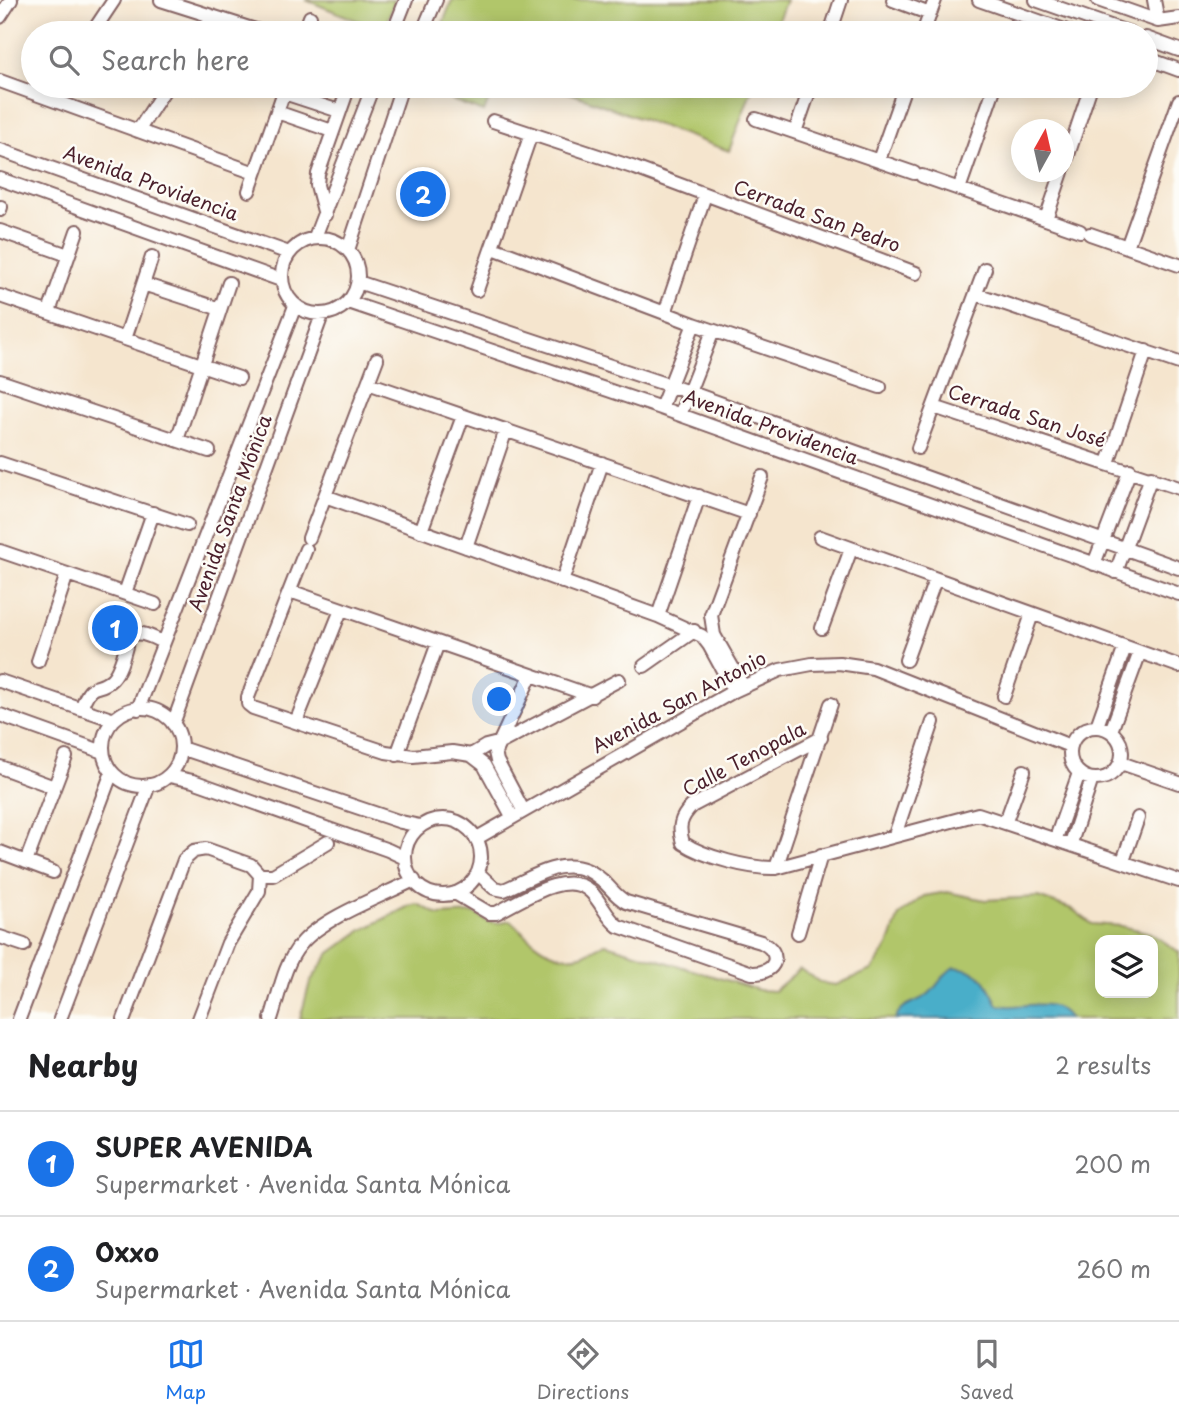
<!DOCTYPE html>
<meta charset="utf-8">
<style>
body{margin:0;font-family:"Playpen Sans",sans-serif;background:#f6f6f6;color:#202124}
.controls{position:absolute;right:21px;bottom:21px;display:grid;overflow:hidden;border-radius:14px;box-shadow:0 4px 18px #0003}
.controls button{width:63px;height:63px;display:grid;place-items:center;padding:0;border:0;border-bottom:2px solid #e0e0e0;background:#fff;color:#202124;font:35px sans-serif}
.compass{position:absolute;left:1011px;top:119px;width:63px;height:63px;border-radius:50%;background:#fff;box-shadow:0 4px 18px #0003;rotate:8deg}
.you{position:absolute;left:500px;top:700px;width:24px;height:24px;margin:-18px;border:5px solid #fff;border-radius:50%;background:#1a73e8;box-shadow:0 0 0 10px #1a73e833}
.badge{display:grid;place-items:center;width:46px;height:46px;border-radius:50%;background:#1a73e8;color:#fff;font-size:23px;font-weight:700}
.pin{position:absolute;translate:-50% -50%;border:4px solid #fff;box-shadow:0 2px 7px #0006}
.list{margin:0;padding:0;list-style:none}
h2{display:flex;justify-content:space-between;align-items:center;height:91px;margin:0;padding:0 28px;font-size:30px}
h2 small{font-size:23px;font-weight:400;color:#757577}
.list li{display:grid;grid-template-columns:46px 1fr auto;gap:21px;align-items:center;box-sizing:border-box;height:105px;padding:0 28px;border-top:2px solid #e0e0e0}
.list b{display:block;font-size:26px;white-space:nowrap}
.list p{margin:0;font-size:23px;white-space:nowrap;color:#757577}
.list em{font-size:23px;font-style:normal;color:#757577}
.icon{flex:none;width:38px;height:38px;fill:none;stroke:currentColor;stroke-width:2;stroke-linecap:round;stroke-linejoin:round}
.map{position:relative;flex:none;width:1179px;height:1019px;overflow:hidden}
.search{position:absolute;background:#fff;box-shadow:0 4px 18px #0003;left:21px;right:21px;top:21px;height:77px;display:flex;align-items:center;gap:18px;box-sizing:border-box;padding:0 24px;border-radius:38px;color:#757577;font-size:26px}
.sheet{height:301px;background:#fff}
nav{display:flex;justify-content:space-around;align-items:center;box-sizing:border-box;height:98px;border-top:2px solid #e0e0e0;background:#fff;font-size:19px;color:#757577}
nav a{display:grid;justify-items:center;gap:4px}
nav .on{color:#1a73e8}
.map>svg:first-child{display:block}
</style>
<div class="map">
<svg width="1179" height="1019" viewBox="0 0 1179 1019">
<rect width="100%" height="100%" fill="#fdfcf7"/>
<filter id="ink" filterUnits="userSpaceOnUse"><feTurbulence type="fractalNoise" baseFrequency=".0143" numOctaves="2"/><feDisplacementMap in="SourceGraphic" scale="14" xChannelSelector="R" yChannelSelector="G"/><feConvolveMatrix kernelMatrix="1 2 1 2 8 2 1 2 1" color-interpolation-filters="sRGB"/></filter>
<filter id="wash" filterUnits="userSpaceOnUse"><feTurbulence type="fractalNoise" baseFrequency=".00686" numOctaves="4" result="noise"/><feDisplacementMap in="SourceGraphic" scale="28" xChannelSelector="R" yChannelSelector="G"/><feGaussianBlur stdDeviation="1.57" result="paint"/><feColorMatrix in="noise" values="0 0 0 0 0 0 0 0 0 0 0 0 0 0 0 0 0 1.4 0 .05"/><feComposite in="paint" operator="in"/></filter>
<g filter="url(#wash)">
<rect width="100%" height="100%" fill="#f5e5ce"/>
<path fill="#b1c66b" stroke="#7e724b" stroke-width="2" fill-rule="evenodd" d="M306 0H395L383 31Z
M452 0H786L773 33H439Z
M434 86H494L484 112 454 101Z
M551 86H753L729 151Z
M947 892 985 900 1038 897 1072 909 1092 924 1121 926 1151 933 1179 952V1019H300L310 982 330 953 362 930 409 906 418 904 439 915 474 913 487 921 497 923 510 920C529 938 552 963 581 955 591 953 596 944 606 944L759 990 774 991 800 969 821 983 836 985 872 970 888 946 899 915 924 896ZM1100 940H1153V993H1100Z"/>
<path fill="#4aaec9" stroke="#4a667a" stroke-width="2" d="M954 967C983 970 986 981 998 1005 1023 1011 1052 993 1070 1019H895C901 1004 913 1004 926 996 937 989 941 975 954 967Z"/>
</g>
<g filter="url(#ink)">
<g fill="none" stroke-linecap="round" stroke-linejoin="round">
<defs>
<path id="minor" d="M161 0 265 33
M893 0 930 14
M979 0 1073 33
M1036 0 1130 33
M1098 0 1158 21 1179 18
M1154 0 1158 21
M0 17 11 0
M92 33 114 0
M202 33 212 18
M304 33 310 17
M393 33 406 0
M422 33 436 0
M830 33 841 0
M923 33 935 0
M1012 33 1014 26
M1146 38 1179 50
M1146 58 1179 70
M0 81 255 173
M284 93 339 111
M277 112 332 131
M756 119 914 173
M493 121 635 168 916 273
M138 131 167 86
M795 132 811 86
M0 150 289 253
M879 160 905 86
M1064 167 1091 86
M922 176 1080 231
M0 179 281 280
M959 189 995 86
M249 191 286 86
M0 210 1 207
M325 215 317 185 318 174 349 86
M1046 219 1062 172
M0 231 68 255
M1090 234 1179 265
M315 237 373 86
M282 276a38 38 0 1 1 76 0a38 38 0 1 1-76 0Z
M1127 247 1179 101
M493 248 694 324 880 387
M348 250 402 86
M358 282 689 392 1179 568
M143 284 220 309
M477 290 531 134
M976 294 1179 363
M0 296 239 378
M348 302 661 408 1179 594
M49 312 77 231
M665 313 705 195
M125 339 152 257
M0 381 209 451
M368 383 749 514
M934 407 1179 488
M661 408 694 324
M680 415 713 331
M177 440 229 283
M918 448 985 269
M0 463 187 525
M1108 463 1146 351
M325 496 658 616 702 636 709 645 734 691
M421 531 463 416
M820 537 1179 666
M309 538 377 359
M466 547 506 430
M306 549 248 697V704L253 708 386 752 413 756 452 752 471 755 484 765 512 816
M0 551 155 604
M1094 564 1130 470
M1116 572 1151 477
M562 582 602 463
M290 591 592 696
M125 593 153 513
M658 616 699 496
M822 628 851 549
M906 660 935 580
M38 661 67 574
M644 666 694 631
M0 681 114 720
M743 686 714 635 711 615 762 477
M1004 696 1032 614
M103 747a39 39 0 1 1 78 0a39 39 0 1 1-78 0Z
M81 709C92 677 97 694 112 679 122 669 125 648 129 636 139 629 153 638 163 642
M138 709 295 306
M0 715 103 752
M296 722 341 610
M173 724 322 315
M1097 726 1125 647
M1070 753a26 26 0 1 1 52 0a26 26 0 1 1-52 0Z
M1111 731 1140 652
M821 738 692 806C680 818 678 827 683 843 704 857 750 869 776 868L978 814 1179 881
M181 748 401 822 420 826
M397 755 438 643
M471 755 486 746 502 742 619 680
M1121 763 1179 783
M0 767 54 787
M169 776 193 781 388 850 405 858
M523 810 497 761 495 752 531 675
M405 857a38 38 0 1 1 76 0a38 38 0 1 1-76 0Z
M1006 821 1024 771
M895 835 933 722
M477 838 734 691 780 670 812 664 839 663 873 668 1070 746
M1056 838 1079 773
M1071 843 1092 779
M0 852 53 872
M1123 861 1138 818
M26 862 66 757
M776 868 831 704
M260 875H273L328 842
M455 893 489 913H496C521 901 567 868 591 892 602 903 606 917 618 926L752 973C776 974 784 953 761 942L626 902C615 896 611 888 602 880 569 850 535 877 504 890L494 888 478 873
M798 933 821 855
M0 937 24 945
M19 1019 112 772
M60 1019 149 785
M124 1019 184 860 194 851 206 849 251 865 260 875 259 891 228 943 199 1019
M271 1019C279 995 284 963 301 944 322 918 382 896 414 880"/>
</defs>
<use href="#minor" stroke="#866464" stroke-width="16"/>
<use href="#minor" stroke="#fff" stroke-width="12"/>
</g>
</g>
<g text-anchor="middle" stroke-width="5" stroke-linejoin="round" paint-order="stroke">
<g font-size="19" fill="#4a1f2b" stroke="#fdfcf7">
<text transform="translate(151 183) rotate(20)" y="7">Avenida Providencia</text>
<text transform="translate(817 216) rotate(20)" y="7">Cerrada San Pedro</text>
<text transform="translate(1027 416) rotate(18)" y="7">Cerrada San José</text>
<text transform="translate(771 427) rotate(20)" y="7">Avenida Providencia</text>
<text transform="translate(230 513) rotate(-70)" y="7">Avenida Santa Mónica</text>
<text transform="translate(679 702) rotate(-28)" y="7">Avenida San Antonio</text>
<text transform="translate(744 759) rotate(-28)" y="7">Calle Tenopala</text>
</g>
</g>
</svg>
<div class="controls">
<button><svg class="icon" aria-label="layers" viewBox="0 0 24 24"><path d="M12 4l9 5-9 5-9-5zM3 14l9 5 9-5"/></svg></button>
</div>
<svg class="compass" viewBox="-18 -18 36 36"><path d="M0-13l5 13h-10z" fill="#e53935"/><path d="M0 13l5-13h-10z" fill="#757577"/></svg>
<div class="you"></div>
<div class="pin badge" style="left:115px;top:628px">1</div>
<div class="pin badge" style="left:423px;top:194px">2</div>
<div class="search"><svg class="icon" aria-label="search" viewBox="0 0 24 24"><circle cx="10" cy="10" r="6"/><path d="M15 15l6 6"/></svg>Search here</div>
</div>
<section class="sheet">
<h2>Nearby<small>2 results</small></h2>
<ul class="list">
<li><span class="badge">1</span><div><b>SUPER AVENIDA</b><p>Supermarket · Avenida Santa Mónica</p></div><em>200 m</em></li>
<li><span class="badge">2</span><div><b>Oxxo</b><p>Supermarket · Avenida Santa Mónica</p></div><em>260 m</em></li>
</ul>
</section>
<nav>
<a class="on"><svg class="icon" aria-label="map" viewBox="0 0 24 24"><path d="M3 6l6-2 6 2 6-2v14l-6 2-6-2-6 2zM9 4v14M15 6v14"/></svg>Map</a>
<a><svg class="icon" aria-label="directions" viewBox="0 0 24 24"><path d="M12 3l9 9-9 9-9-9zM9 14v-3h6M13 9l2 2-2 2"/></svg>Directions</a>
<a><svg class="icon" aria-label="saved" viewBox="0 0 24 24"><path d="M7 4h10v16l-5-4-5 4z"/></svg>Saved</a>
</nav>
